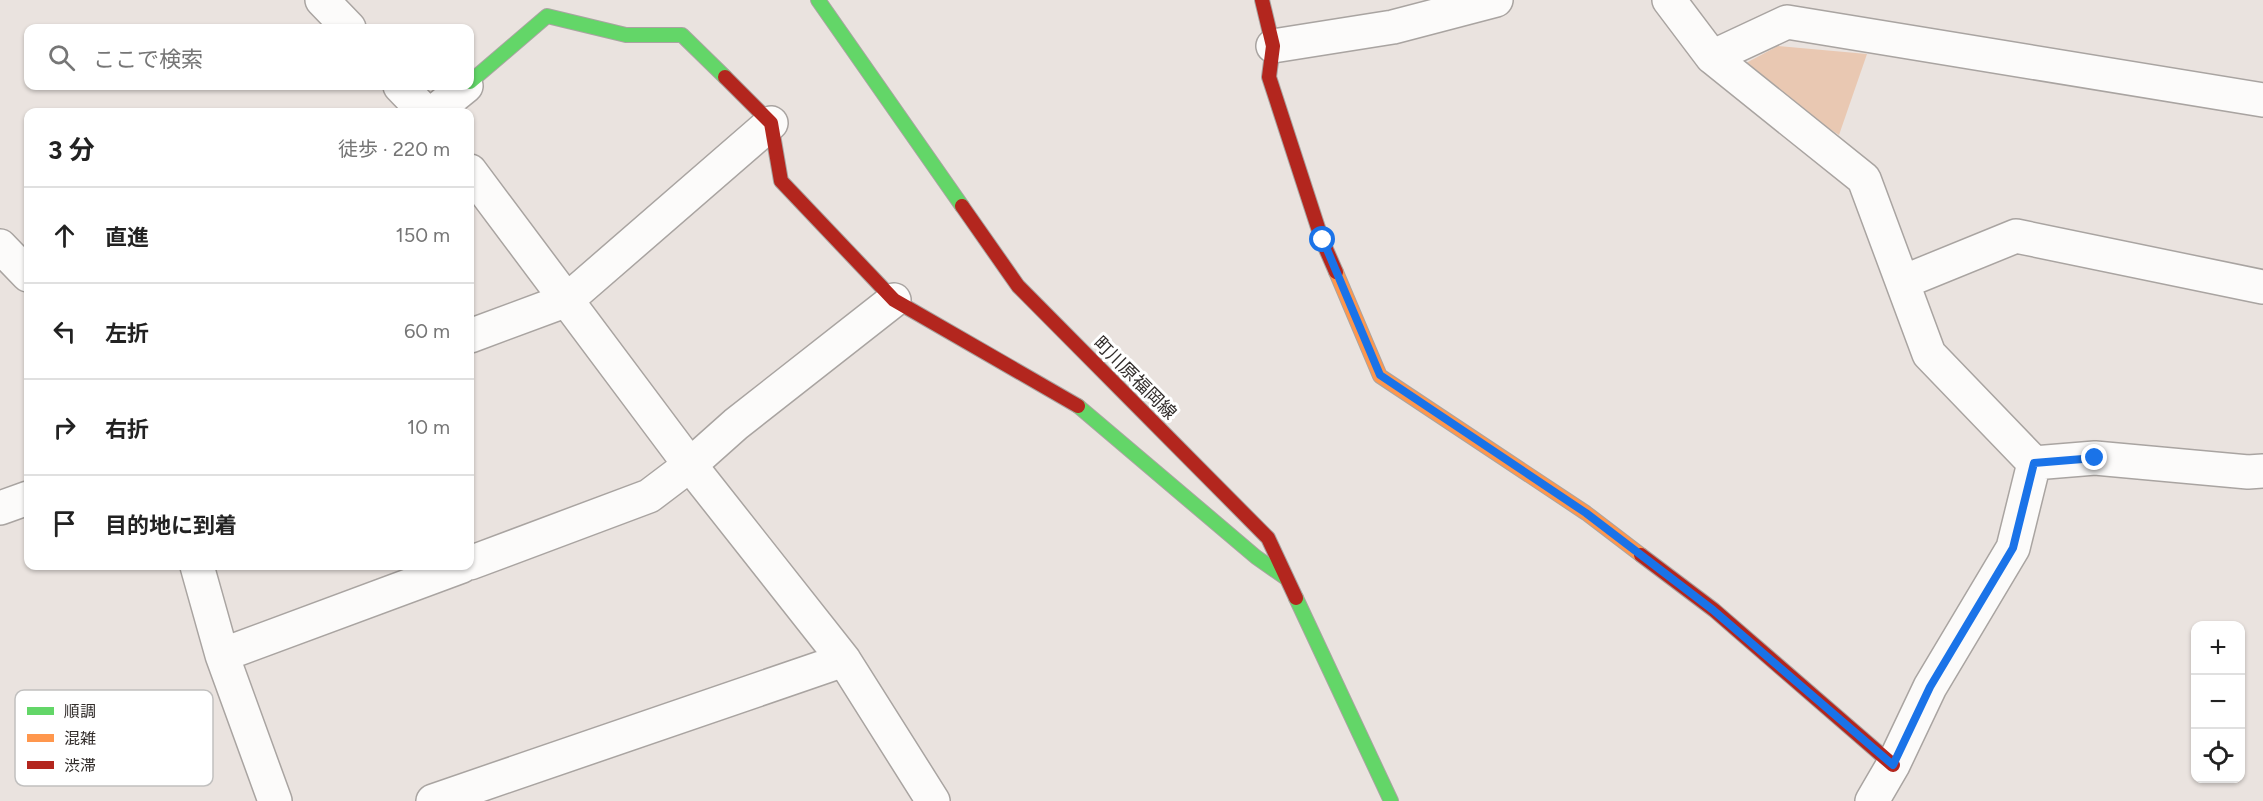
<!DOCTYPE html>
<html lang="ja">
<meta charset="utf-8">
<style>
body{margin:0;font-family:Figtree,"Noto Sans JP",sans-serif;background:#f2f2f2;color:#222}
.controls{position:absolute;right:18px;bottom:18px;display:grid;overflow:hidden;border-radius:12px;box-shadow:0 2px 4px #0004}
.controls button{width:54px;height:54px;display:grid;place-items:center;padding:0;border:0;border-bottom:2px solid #e0e0e0;background:#fff;color:#222;font:30px sans-serif}
.stop{position:absolute;width:18px;height:18px;margin:-14px;border:4px solid #1a73e8;border-radius:50%;background:#fff}
.stop.end{background:#1a73e8;border-color:#fff;box-shadow:0 2px 6px #0008}
.list{margin:0;padding:0;list-style:none}
h2{display:flex;justify-content:space-between;align-items:center;height:78px;margin:0;padding:0 24px;font-size:26px}
h2 small{font-size:20px;font-weight:400;color:#767676}
.list li{display:grid;grid-template-columns:39px 1fr auto;gap:18px;align-items:center;box-sizing:border-box;height:96px;padding:0 24px;border-top:2px solid #e0e0e0}
.list b{display:block;font-size:22px;white-space:nowrap}
.list em{font-size:20px;font-style:normal;color:#767676}
.icon{flex:none;width:33px;height:33px;fill:none;stroke:currentColor;stroke-width:2;stroke-linecap:round;stroke-linejoin:round}
.map{position:relative;flex:none;width:2263px;height:801px;overflow:hidden}
.search{position:absolute;background:#fff;box-shadow:0 2px 4px #0004;left:24px;top:24px;width:450px;height:66px;display:flex;align-items:center;gap:15px;box-sizing:border-box;padding:0 21px;border-radius:12px;color:#767676;font-size:22px}
.panel{position:absolute;background:#fff;box-shadow:0 2px 4px #0004;left:24px;top:108px;width:450px;height:462px;border-radius:12px}
.map>svg:first-child{display:block}
</style>
<div class="map">
<svg width="2263" height="801" viewBox="0 0 2263 801">
<rect width="100%" height="100%" fill="#eae3df"/>
<path fill="#e9c8b2" d="M1778 46 1867 54 1839 135 1790 103 1746 63Z"/>
<g fill="none" stroke-linecap="round" stroke-linejoin="round">
<defs>
<path id="street" d="M322 0 349 28
M1669 0 1712 57 1864 179 1929 354 2034 463
M1273 46 1393 27 1496 0
M1712 57 1787 22 2263 100
M400 86 425 112
M434 112 466 86
M470 171 690 465 844 660 933 801
M0 246 28 275
M1903 282 2016 236 2263 287
M470 336 567 300 771 123
M2034 463 2095 458 2248 472 2263 471
M0 508 28 498
M470 563 649 496 690 465 736 424 894 300
M197 566 222 655 275 801
M222 655 462 566
M433 801 844 660
M1872 801 1893 765 1930 687 2013 548 2034 463"/>
<path id="fast" d="M818 0 962 206
M470 82 547 16 626 35H682L725 77
M1078 406 1256 557 1286 578
M1296 598 1391 801"/>
<path id="slow" d="M1336 272 1380 376 1586 513 1641 555"/>
<path id="jam" d="M1262 0 1273 46 1269 77 1322 240 1336 272
M725 77 771 123 781 181 894 300 1078 406
M962 206 1018 286 1268 538 1296 598
M1641 555 1714 610 1893 765"/>
</defs>
<use href="#street" stroke="#a9a4a1" stroke-width="36"/>
<use href="#fast" stroke="#a9a4a1" stroke-width="16"/>
<use href="#slow" stroke="#a9a4a1" stroke-width="16"/>
<use href="#jam" stroke="#a9a4a1" stroke-width="16"/>
<use href="#street" stroke="#fcfbfa" stroke-width="33"/>
<use href="#fast" stroke="#63d668" stroke-width="14"/>
<use href="#slow" stroke="#ff974d" stroke-width="14"/>
<use href="#jam" stroke="#b3261e" stroke-width="14"/>
</g>
<g fill="none" stroke-linecap="round" stroke-linejoin="round">
<path stroke="#1a73e8" stroke-width="8" d="M1323 240 1380 375 1586 513 1713 610 1893 765 1930 687 2013 548 2034 463 2095 458"/>
</g>
<g text-anchor="middle" stroke-width="6" stroke-linejoin="round" paint-order="stroke">
<g font-size="18" fill="#312c2a" stroke="#fff">
<text transform="translate(1135 378) rotate(45)" y="6">町川原福岡線</text>
</g>
</g>
<rect x="15" y="690" width="198" height="96" rx="9" fill="#fff" stroke="#c1c0bf" stroke-width="1.5"/>
<rect x="27" y="707" width="27" height="8" fill="#63d668"/>
<rect x="27" y="734" width="27" height="8" fill="#ff974d"/>
<rect x="27" y="761" width="27" height="8" fill="#b3261e"/>
<g font-size="16" fill="#312c2a">
<text x="64" y="717">順調</text>
<text x="64" y="744">混雑</text>
<text x="64" y="771">渋滞</text>
</g>
</svg>
<div class="controls">
<button>+</button>
<button>−</button>
<button><svg class="icon" aria-label="locate" viewBox="0 0 24 24"><circle cx="12" cy="12" r="6"/><path d="M12 2v4M12 18v4M2 12h4M18 12h4"/></svg></button>
</div>
<div class="stop" style="left:1323px;top:240px"></div>
<div class="stop end" style="left:2095px;top:458px"></div>
<div class="search"><svg class="icon" aria-label="search" viewBox="0 0 24 24"><circle cx="10" cy="10" r="6"/><path d="M15 15l6 6"/></svg>ここで検索</div>
<section class="panel">
<h2>3 分<small>徒歩 · 220 m</small></h2>
<ul class="list">
<li><svg class="icon" aria-label="ahead" viewBox="0 0 24 24"><path d="M12 20V5M6 11l6-6 6 6"/></svg><div><b>直進</b></div><em>150 m</em></li>
<li><svg class="icon" aria-label="left" viewBox="0 0 24 24"><path d="M17 20v-9H6M10 6l-5 5 5 5"/></svg><div><b>左折</b></div><em>60 m</em></li>
<li><svg class="icon" aria-label="right" viewBox="0 0 24 24"><path d="M7 20v-9h11M14 6l5 5-5 5"/></svg><div><b>右折</b></div><em>10 m</em></li>
<li><svg class="icon" aria-label="arrive" viewBox="0 0 24 24"><path d="M6 21V4h12l-3 4 3 4H6"/></svg><div><b>目的地に到着</b></div></li>
</ul>
</section>
</div>
